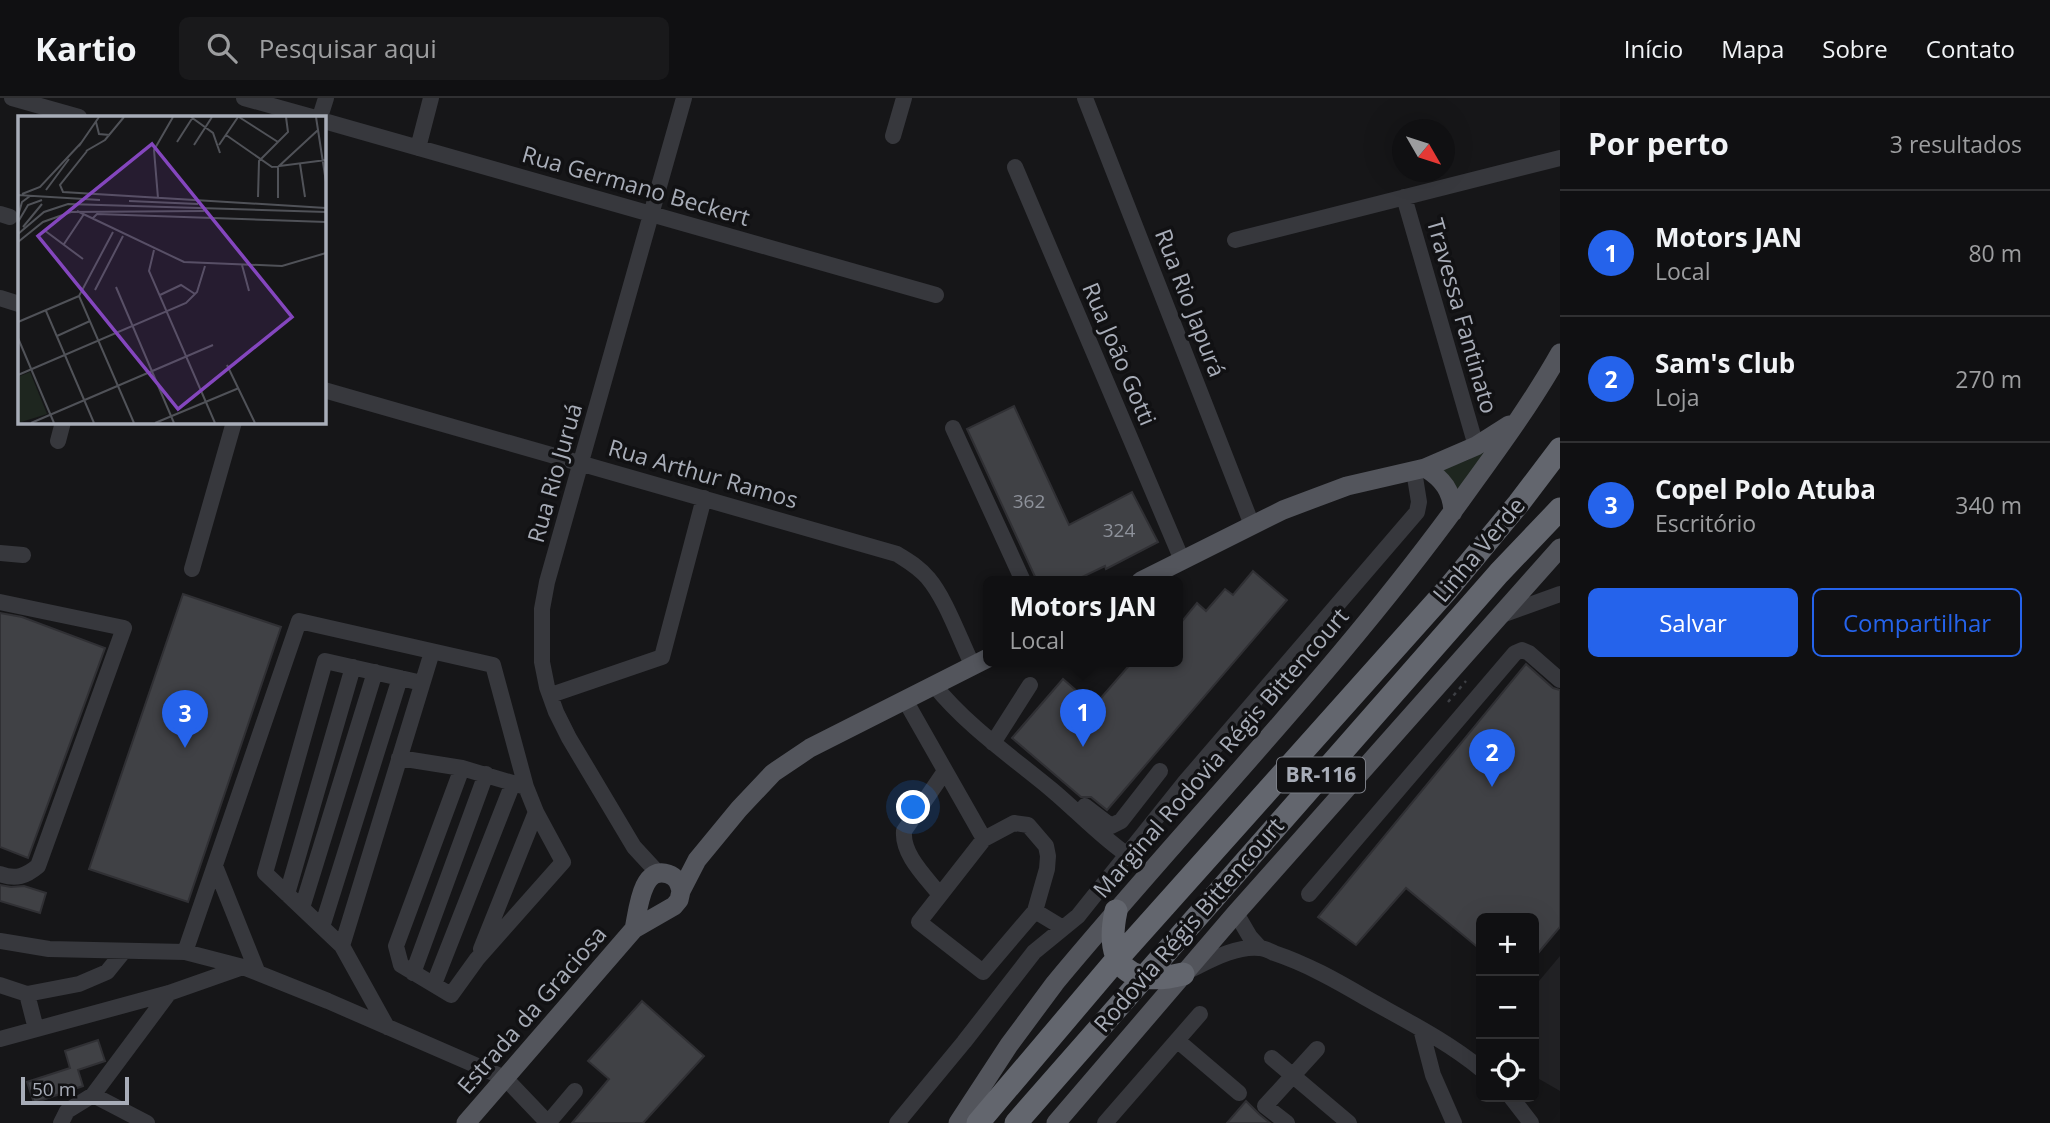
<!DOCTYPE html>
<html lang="pt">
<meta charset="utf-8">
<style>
body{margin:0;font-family:"Open Sans",sans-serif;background:#19191b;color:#f1f3f6}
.controls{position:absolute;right:21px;bottom:21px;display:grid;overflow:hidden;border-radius:10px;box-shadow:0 7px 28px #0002}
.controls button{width:63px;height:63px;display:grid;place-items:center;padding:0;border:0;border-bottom:2px solid #303032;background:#101012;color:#f1f3f6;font:35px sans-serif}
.compass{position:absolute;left:1392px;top:21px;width:63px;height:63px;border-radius:50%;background:#101012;box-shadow:0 7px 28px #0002;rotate:129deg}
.scale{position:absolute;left:21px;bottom:18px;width:108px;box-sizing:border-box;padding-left:7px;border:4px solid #a8adb8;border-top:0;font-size:19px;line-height:24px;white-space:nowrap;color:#a8adb8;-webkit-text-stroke:5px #111113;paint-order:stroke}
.you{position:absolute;left:914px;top:710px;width:24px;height:24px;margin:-18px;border:5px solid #fff;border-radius:50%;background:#1a73e8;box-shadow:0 0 0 10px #1a73e833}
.badge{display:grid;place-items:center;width:46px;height:46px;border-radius:50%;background:#2563eb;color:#fff;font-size:23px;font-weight:700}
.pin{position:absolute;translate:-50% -58px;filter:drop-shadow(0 2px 4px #0008)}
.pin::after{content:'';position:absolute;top:37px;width:24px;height:21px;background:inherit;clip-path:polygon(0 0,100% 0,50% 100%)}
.popup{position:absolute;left:983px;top:478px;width:200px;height:91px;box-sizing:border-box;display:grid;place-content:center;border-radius:10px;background:#101012;filter:drop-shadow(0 2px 5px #0005);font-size:23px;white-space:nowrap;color:#9c9d9f}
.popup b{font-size:26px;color:#f1f3f6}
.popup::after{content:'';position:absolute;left:50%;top:100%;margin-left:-14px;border:14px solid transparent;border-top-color:#101012}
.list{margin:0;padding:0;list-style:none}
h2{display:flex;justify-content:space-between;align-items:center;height:91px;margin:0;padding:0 28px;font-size:30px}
h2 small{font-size:23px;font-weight:400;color:#9c9d9f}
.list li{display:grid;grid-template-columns:46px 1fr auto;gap:21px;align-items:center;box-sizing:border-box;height:126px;padding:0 28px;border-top:2px solid #303032}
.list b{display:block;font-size:26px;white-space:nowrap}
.list p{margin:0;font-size:23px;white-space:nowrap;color:#9c9d9f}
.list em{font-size:23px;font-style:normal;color:#9c9d9f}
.actions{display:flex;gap:14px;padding:21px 28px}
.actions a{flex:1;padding:16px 0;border:2px solid #2563eb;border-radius:10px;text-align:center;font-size:24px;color:#2563eb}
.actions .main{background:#2563eb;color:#fff}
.icon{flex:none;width:38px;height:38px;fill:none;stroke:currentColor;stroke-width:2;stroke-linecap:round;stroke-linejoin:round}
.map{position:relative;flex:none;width:1560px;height:1025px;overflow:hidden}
header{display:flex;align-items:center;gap:42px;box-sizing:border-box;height:98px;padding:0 35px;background:#101012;border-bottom:2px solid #303032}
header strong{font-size:33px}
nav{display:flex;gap:38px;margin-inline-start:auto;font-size:24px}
.search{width:490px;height:63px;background:#19191b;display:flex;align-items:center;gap:18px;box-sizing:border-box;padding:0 24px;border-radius:10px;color:#9c9d9f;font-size:26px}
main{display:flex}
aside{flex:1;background:#101012}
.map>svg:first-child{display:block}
</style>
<header>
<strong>Kartio</strong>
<div class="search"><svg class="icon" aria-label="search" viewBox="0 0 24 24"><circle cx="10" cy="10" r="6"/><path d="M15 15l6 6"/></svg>Pesquisar aqui</div>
<nav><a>Início</a><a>Mapa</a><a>Sobre</a><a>Contato</a></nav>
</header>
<main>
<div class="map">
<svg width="1560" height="1025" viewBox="0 0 1560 1025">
<rect width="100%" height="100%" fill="#161618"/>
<path fill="#222225" d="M1560 858V993L1534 978V889Z"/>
<path fill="#1e261f" d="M1492 346 1456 396 1438 372 1468 362Z"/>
<path fill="#404145" stroke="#303034" stroke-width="2" d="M1014 308 1069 427 1132 394 1158 444 1106 471 1105 468 1074 483H1037L967 331Z
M1253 473 1287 502 1107 712 1091 699H1081L1012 640 1063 581 1094 608 1133 563H1178V528L1197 505 1206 513 1225 491 1233 497Z
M183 496 281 529 188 804 89 771Z
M0 515 22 519 105 550 28 760 0 749Z
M1526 566 1553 590 1560 592V829L1534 860V820H1481V852L1406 790 1356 847 1318 819Z
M0 787 11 789 24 788 46 795 40 815 0 803Z
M642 903 704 958 643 1025H572L609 981 588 963Z
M98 942 105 963 78 972 83 988 34 1005 27 984 70 970 65 953Z
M1246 1003 1259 1016 1270 1025H1227Z"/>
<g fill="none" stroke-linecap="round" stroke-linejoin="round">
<path stroke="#3d3f44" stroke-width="2.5" stroke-dasharray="3.5 5" stroke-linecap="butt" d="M1448 604 1466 583"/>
<path stroke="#37383d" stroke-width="16" d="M12 0 79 19
M244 0 312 19
M1085 0 1252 427
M320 19 326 0
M324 23 936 197
M893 38 904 0
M418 50 431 0
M1015 69 1182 462
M1404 99 1476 348
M0 116 10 119
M1235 142 1560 60
M0 200 19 206
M324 292 897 456C908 463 919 469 928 480 946 501 960 542 973 568
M953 330 1023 483
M58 343 63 324
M0 455 23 457
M192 471 234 324
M0 504 124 530 38 768C26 778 16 782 0 776
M1499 518 1560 496
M934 587C967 628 1011 658 1052 692 1077 713 1099 737 1126 756
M551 597 662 559 704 400
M905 602 984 741
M993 645 1030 587
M462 670 396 848 401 867 451 897 477 861 563 764 536 714 526 689
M1085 708 1111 728 1121 723 1160 673
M215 768 257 873
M658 775 634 749 569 640 556 614 547 589 542 564V511L547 484 684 0
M287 796 353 569
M1309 796 1515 555 1522 552 1529 555 1560 582
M940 797C926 779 902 757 904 733L945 673
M302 810 375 574
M1035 813 1047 771 1048 758 1046 748 1028 727 1014 725 984 741 919 824 983 874 1035 813 1063 830
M1236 815 1250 839 1260 850
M322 829 400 580
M0 843 49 851 185 854 243 869 328 903 505 980 548 1025
M342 848 265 775 325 563 422 585
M481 851 536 714
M185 854 299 523 493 567 526 689 462 670 399 660
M1188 873C1209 863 1234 848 1259 850 1264 850 1270 853 1274 855 1307 866 1337 883 1366 900 1405 922 1447 943 1481 971
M413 875 486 676
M434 886 513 685
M0 887 27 896 79 886 107 874 124 853
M27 896 36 931
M387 929 342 848 432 554
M1421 931 1433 977 1454 1025
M0 941 169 895 243 869
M1178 943 1239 995
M1272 960 1349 1025
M1511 999 1531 1025
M61 1025 67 1013 93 997
M147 1025 93 997 169 895
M548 1025 575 993
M897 1025 964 944 1034 854 1078 818 1185 684 1417 414 1419 404 1414 373
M1105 1025 1200 916
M1287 1025 1265 1008 1317 951"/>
<path stroke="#53555c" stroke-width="19" d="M1425 370C1443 381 1452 393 1453 414
M1141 483 1283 412 1347 388 1425 370 1476 348 1509 327
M634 831C638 814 641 767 668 776 677 779 679 785 681 793
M466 1025 634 831 674 808 679 802 681 793 697 762 739 711 773 675 810 650 988 560
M958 1025 1009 947 1055 885C1192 720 1344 566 1469 391 1501 347 1533 303 1560 255
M1056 1025 1236 815 1560 450"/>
<path stroke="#63666e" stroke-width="23" d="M1116 813C1104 869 1130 889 1183 876
M978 1025 1117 861 1447 492 1519 405 1560 351
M1016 1025 1499 475 1560 411"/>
</g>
<g text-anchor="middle" stroke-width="7" stroke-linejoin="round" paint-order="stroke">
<g font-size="19" fill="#8e929b">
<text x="1029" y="410">362</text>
<text x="1119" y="439">324</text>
</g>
<rect fill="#111113" stroke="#7b7e86" stroke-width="2" x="1277" y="659.5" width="88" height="35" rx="5"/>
<g font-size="21" font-weight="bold" fill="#a8adb8">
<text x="1321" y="684">BR-116</text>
</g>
<g font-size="23" fill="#a8adb8" stroke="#111113">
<text transform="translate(636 88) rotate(16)" y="8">Rua Germano Beckert</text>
<text transform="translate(1190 205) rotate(69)" y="8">Rua Rio Japurá</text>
<text transform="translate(1462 218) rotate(74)" y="8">Travessa Fantinato</text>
<text transform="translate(1119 256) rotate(67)" y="8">Rua João Gotti</text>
<text transform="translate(555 375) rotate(-74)" y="8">Rua Rio Juruá</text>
<text transform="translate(703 376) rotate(16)" y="8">Rua Arthur Ramos</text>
<text transform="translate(1479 452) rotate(-50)" y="8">Linha Verde</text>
<text transform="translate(1221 655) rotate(-49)" y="8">Marginal Rodovia Régis Bittencourt</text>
<text transform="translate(1189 827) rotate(-49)" y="8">Rodovia Régis Bittencourt</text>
<text transform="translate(532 912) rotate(-49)" y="8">Estrada da Graciosa</text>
</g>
</g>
<g transform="translate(18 18)">
<rect width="308" height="308" fill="#161618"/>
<path d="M12 256 29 298 0 307V261Z" fill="#1e261f"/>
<path fill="none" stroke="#505258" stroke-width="2" d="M173 1 195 17 202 37M221 1 260 26M298 1 308 66M78 6 81 18 92 19M208 19 254 51 308 44M159 26 175 1M176 29 194 1M201 29 220 1M61 30 81 1M68 35 87 24 106 1M69 35 42 69 45 76 308 92M282 48 287 81M28 74 51 43M4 78 22 71 63 27M240 81 241 45 270 16 268 1M140 82 136 34 155 1M260 82V51L300 14M111 85 180 88M0 86V79L82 84M59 95 166 146 264 150 308 137M0 100 4 86 12 80M75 102 79 98 308 106M0 106 10 89 24 84M5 111 24 88M26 114 65 143M95 116 61 180 116 307M0 118 26 96 50 88 308 96M0 126 25 106 53 96 186 95M46 128 66 98M136 134 131 155 197 307M224 149 231 175M98 171 156 307M77 174 105 120M142 179 163 169 177 178M28 195 76 307M0 206 61 180M39 220 72 205M0 222 36 307M209 249 237 307M0 259 168 187 179 176 187 150M13 307 195 229M137 307 221 272"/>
<path fill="#8446be" fill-opacity="0.15" stroke="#8446be" stroke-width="3.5" d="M134 28 274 201 160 293 20 120Z"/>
<rect width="308" height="308" fill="none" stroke="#a8adb8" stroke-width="3.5"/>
</g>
</svg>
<div class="controls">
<button>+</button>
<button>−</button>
<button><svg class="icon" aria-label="locate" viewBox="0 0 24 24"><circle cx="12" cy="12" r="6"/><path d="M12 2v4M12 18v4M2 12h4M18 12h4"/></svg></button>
</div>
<svg class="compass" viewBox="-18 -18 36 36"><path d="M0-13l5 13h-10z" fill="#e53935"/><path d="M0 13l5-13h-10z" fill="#9c9d9f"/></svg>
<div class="scale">50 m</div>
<div class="you"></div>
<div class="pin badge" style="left:1083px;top:649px">1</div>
<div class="popup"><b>Motors JAN</b>Local</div>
<div class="pin badge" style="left:1492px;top:689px">2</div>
<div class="pin badge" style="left:185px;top:650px">3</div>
</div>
<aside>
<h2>Por perto<small>3 resultados</small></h2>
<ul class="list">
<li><span class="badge">1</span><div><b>Motors JAN</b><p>Local</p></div><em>80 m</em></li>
<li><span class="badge">2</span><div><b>Sam's Club</b><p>Loja</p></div><em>270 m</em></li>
<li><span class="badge">3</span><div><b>Copel Polo Atuba</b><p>Escritório</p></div><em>340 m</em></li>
</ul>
<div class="actions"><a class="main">Salvar</a><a>Compartilhar</a></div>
</aside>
</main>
